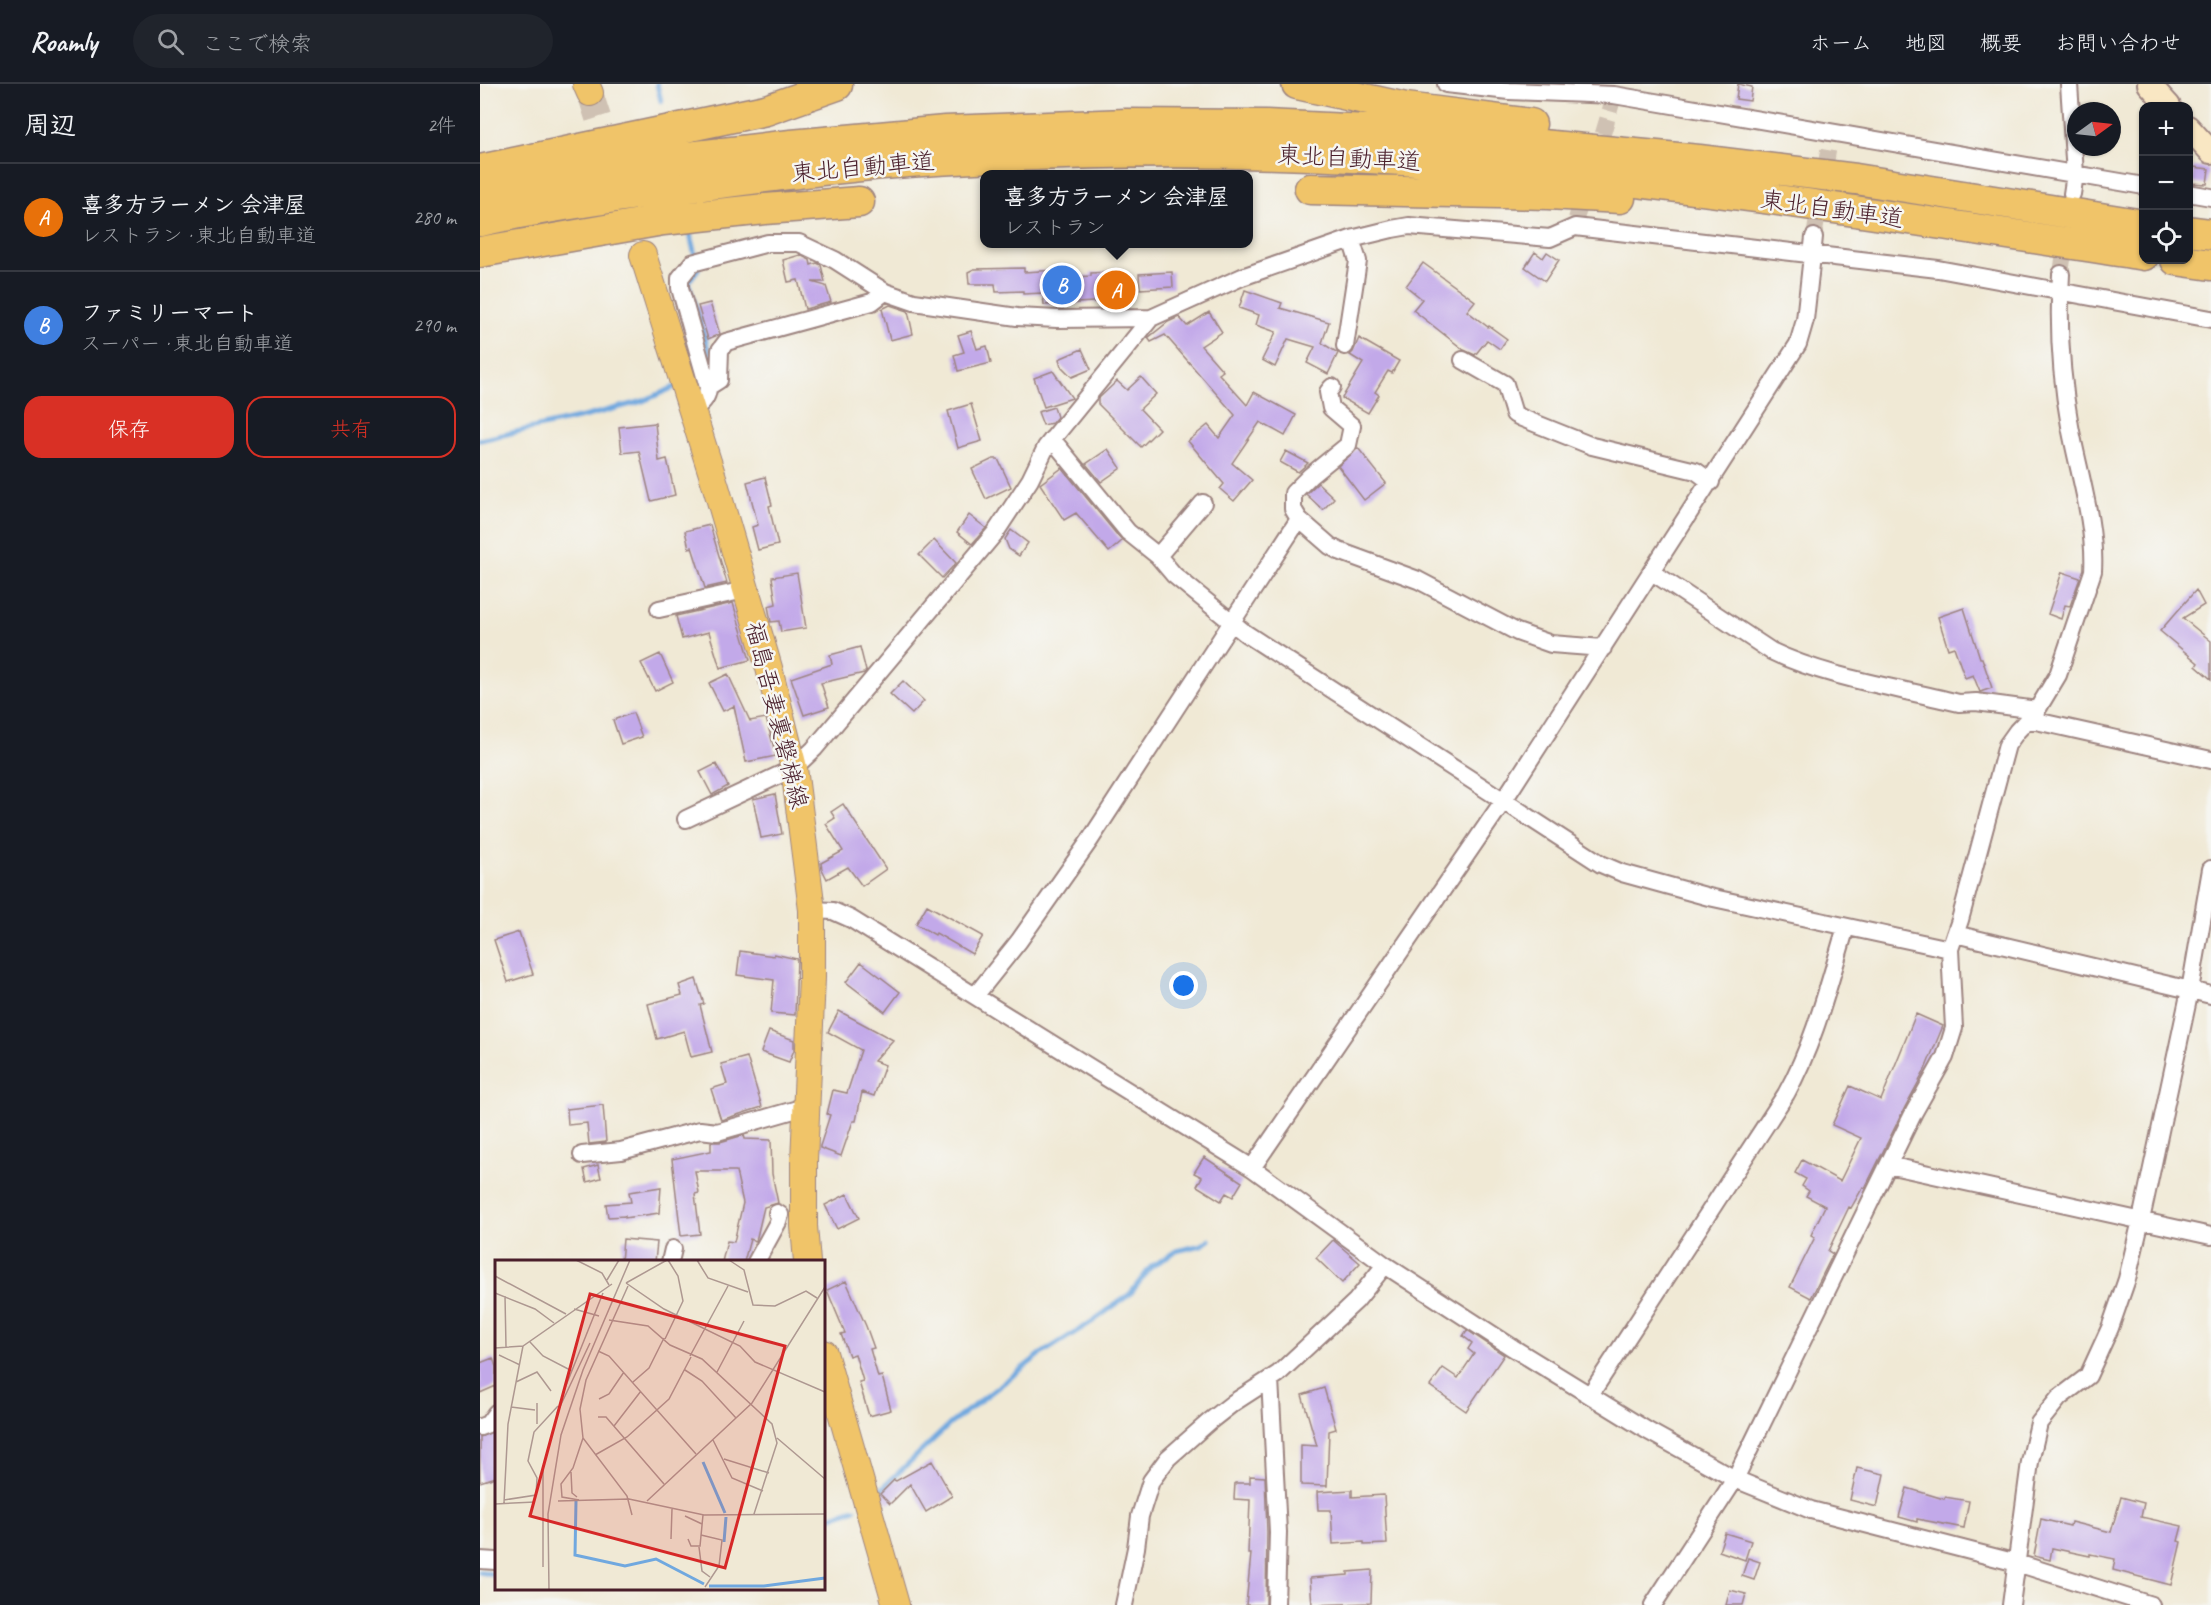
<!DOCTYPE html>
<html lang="ja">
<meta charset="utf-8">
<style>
body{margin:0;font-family:Caveat,"Klee One",sans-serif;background:#20242c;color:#f1f3f6}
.controls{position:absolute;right:18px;top:18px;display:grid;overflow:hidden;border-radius:12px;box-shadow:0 2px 4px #0004}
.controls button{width:54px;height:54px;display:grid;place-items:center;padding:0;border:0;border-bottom:2px solid #363941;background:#171b24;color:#f1f3f6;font:30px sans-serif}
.compass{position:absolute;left:1587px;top:18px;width:54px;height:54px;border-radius:50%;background:#171b24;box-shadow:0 2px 4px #0004;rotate:75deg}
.you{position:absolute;left:704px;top:902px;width:21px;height:21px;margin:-15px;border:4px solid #fff;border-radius:50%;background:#1a73e8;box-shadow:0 0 0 9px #1a73e833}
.badge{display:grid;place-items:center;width:39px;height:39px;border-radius:50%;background:#d93025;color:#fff;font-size:20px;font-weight:700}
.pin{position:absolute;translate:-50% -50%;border:3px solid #fff;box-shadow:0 2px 6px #0006}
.popup{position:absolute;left:500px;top:86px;width:273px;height:78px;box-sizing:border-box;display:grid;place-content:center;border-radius:12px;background:#171b24;filter:drop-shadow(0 2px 4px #0005);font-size:20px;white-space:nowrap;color:#9ea1a6}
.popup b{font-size:22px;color:#f1f3f6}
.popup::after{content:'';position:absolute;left:50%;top:100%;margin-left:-12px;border:12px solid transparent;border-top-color:#171b24}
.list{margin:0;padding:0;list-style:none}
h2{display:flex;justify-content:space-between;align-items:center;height:78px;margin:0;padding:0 24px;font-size:26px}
h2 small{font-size:20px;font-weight:400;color:#9ea1a6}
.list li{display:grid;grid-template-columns:39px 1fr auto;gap:18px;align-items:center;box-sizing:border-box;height:108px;padding:0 24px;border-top:2px solid #363941}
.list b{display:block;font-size:22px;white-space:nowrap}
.list p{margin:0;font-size:20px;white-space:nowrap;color:#9ea1a6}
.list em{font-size:20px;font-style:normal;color:#9ea1a6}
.actions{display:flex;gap:12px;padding:18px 24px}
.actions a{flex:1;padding:14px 0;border:2px solid #d93025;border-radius:18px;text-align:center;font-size:21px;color:#d93025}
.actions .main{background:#d93025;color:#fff}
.icon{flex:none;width:33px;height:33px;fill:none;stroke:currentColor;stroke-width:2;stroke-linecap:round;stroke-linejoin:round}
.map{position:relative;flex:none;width:1731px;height:1521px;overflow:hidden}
header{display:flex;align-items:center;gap:36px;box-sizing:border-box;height:84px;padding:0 30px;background:#171b24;border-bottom:2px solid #363941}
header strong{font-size:28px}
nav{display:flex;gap:33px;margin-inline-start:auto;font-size:21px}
.search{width:420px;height:54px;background:#20242c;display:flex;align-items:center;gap:15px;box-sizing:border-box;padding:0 21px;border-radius:33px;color:#9ea1a6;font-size:22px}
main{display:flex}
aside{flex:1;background:#171b24}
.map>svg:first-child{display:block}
</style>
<header>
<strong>Roamly</strong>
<div class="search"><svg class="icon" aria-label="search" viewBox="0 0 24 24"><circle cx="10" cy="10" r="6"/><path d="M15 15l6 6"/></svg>ここで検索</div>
<nav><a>ホーム</a><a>地図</a><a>概要</a><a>お問い合わせ</a></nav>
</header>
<main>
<aside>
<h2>周辺<small>2件</small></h2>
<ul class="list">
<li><span class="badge" style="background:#e8710a">A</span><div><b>喜多方ラーメン 会津屋</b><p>レストラン · 東北自動車道</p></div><em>280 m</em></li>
<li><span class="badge" style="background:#3f7fe0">B</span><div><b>ファミリーマート</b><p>スーパー · 東北自動車道</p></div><em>290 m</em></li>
</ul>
<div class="actions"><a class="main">保存</a><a>共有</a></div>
</aside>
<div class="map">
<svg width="1731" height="1521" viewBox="0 0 1731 1521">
<rect width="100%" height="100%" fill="#f6f6f2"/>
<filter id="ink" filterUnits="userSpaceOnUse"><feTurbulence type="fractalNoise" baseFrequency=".0167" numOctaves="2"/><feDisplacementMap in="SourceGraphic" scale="12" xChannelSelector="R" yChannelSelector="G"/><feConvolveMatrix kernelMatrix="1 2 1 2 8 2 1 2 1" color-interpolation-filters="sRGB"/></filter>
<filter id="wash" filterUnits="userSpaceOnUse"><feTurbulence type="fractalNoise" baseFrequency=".008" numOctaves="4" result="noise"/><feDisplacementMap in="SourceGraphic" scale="24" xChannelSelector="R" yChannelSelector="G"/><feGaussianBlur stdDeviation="1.35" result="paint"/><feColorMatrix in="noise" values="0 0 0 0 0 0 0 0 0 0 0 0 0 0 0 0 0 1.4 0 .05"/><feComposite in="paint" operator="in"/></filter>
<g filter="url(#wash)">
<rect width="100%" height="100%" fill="#f0e9d5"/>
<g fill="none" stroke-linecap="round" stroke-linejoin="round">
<path stroke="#70a8df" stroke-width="5" d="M177 0 181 17
M210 150 218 185 208 198 233 281
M0 356 107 332 163 317 197 302
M395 1411 470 1340 561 1270 613 1237 639 1218 650 1210 671 1183 696 1167 722 1161 729 1156
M344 1435 375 1425
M0 1488 16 1491"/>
</g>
<g id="blocks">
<path fill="#c2a9e9" d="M1258 0 1272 3 1270 17 1256 15Z
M1713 83 1729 85 1727 100 1712 99Z
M1055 168 1063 174 1067 168 1079 176 1065 197 1045 183Z
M320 171 330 176 331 181 337 179 341 181 345 198H332L346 202 351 218 325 225 318 196 308 198 303 176Z
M943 179 995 217 987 227 1008 243 1009 242 1027 255 1020 265 1007 256 995 271 984 266 933 226 942 215 926 202Z
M544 184V188L577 186V194L611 192V189L630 188 631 197 645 196 646 216 564 221 563 209 543 210V207L516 208 515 200H489L488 188 494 185Z
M692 188 693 203 660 205 659 190Z
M765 206 802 219 800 224 849 238 842 259 858 269 848 290 827 279 835 263 808 255 795 283 782 276 796 248 776 241 779 231 759 224Z
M230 219 240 250 228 255 218 222Z
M410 221 428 227 433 250 410 256 402 225Z
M729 228 742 248 721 262 743 287 739 290 767 321 774 308 816 331 805 352 780 338 752 379 772 396 754 417 740 405 744 400 708 357 728 341 739 354 755 331 685 251 671 258 668 254 688 238 699 233 707 242Z
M491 247 497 265 507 262 511 279 478 287 474 271 484 268 478 251Z
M879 254 919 277 912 289 908 287 895 308 899 311 888 329 862 314 883 279 870 271 873 268Z
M602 265 611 285 592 293 581 282 579 275Z
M573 287 592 314 564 323 554 294Z
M661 293 676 310 660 325 679 345 661 363 618 320V315L637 297 647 306Z
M491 320 502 357 478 364 468 327Z
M574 323 577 333 572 339 563 341 558 328Z
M175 339 179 377 187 375 195 411 171 417 159 367 142 369 139 343Z
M878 364 906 399 884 416 858 382Z
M628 365 641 384 621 398 606 380Z
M806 367 828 379 826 381 818 388 800 378Z
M513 375H518L531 403 506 415 492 385Z
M582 384 642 457 629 468 596 429 584 436 560 400Z
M285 393 292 421 289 422 298 461 278 466 272 443 278 441 267 398Z
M838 399 854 414 843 426 826 410Z
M489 431 506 444 492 460 477 448Z
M230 441 247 499 225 504 212 463 209 464 205 447Z
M531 446 548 459 539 472 529 465 525 455Z
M454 456 476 479 462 494 439 471Z
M1582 488 1600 494 1590 522 1585 521 1581 535 1568 530Z
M317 489 326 544 301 548 299 537 291 538 288 522 296 520 292 493Z
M1716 506 1724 521 1703 534 1731 557V595L1716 582 1718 579 1680 547Z
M253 519 270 576 240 584 229 548 202 555 196 532Z
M1484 524 1500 574H1502L1512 604 1500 608 1493 591 1485 594 1474 563 1468 565 1458 533Z
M380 563 386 587 384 589 341 599 349 623 324 631 311 594 352 580 350 571Z
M180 570 193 598 175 607 161 579Z
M248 590 270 637 286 634 296 672 266 678 254 622 243 627 229 599Z
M423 597 444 617 432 630 410 610Z
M153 629 162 653 141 660 133 636Z
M236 680 248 702 232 711 220 688Z
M295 710 302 750 281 754 273 715Z
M363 720 406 785 382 802 368 783 347 795 342 785 341 779 363 767 346 740 355 734 351 728Z
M447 821 503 852 492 870 456 849 455 851 436 840Z
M39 848 53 890 28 898 14 856Z
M260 867 294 872V870L317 875 315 931 291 929 294 896 257 891Z
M381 878 420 908 405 928 366 898Z
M216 895 224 920 220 921 232 968 211 973 204 947 177 955 168 920 202 911 199 901Z
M359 927 413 956 394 977 405 981 394 1012 382 1008 376 1037H373L361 1072 340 1064V1062L350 1031 347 1030 353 1006 367 1009 381 966 348 948Z
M1436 930 1463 942 1444 988 1425 1023 1385 1104 1383 1103 1371 1124 1369 1123 1348 1167 1353 1170 1331 1214 1310 1203 1335 1153 1331 1151 1345 1122 1326 1112 1329 1107 1322 1102 1326 1095 1315 1089 1322 1076 1360 1097 1381 1054 1352 1041 1370 1002 1401 1016Z
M289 947 314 956V966L309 978 281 968Z
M267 973 282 1023 241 1036 231 1005 247 1000 241 980Z
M123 1021 126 1058 109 1060 107 1039 88 1041 87 1025Z
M264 1051 265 1055 291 1056 292 1090 298 1119 284 1123 276 1157 270 1155 264 1178H242L247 1157 254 1158 263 1119 256 1087H215L219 1109 215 1110 220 1150 201 1152 192 1075 231 1067V1058H240Z
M724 1073 762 1098 753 1113 746 1109 741 1117 717 1102 722 1093 714 1089Z
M118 1081 121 1094 107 1098 104 1085Z
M181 1103 179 1129 145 1134V1132L128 1133 126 1120 151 1118 149 1108Z
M367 1110 379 1134 357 1145 345 1121Z
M143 1155 177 1158 175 1178H141Z
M853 1156 880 1179 862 1199 836 1174Z
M366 1197 386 1242 394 1264 390 1265 398 1293 402 1292 411 1326 389 1332 379 1298 383 1297 375 1270 369 1272 361 1250 365 1249 347 1206Z
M987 1246 1024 1271 986 1327 950 1302 963 1284 978 1294 994 1270 988 1265 992 1259 983 1252Z
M13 1274 16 1283V1302L0 1309V1279Z
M844 1304 856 1345 849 1347 847 1402 821 1401V1361L837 1362 822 1311Z
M16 1346V1393L0 1398V1353Z
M452 1377 472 1412 446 1428 430 1400 410 1420 400 1410 414 1396 416 1397Z
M1377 1384 1404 1390 1397 1423 1370 1416Z
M770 1392 785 1393 787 1448 786 1521H766L771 1470H768L770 1416 754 1415 755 1399H770Z
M1427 1404 1464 1415 1465 1413 1489 1417 1484 1444 1437 1435V1438L1419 1433Z
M872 1406V1413L904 1411 907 1460 884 1461V1458L853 1460 851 1426H838L837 1408Z
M1641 1413 1664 1419 1661 1433 1702 1442 1698 1457 1701 1458 1691 1501 1633 1486 1635 1475 1610 1470V1472L1572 1464 1570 1476 1554 1472 1561 1435 1590 1442 1591 1438 1631 1448Z
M1245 1449 1271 1457 1265 1476 1239 1467Z
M1268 1474 1280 1478 1274 1496 1262 1492Z
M892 1486 891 1519 832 1521 830 1494 868 1491V1488Z
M1250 1506 1266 1510 1263 1521H1246Z"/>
</g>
</g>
<g filter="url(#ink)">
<use href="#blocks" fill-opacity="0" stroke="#9d8480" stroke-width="1.5"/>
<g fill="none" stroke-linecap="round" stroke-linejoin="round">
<path stroke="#cfc1b3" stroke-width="16" stroke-dasharray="16 8" stroke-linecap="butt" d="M1116 73 1132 19
M1096 135 1105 106
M1334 153 1351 49
M1581 190 1586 153"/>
<path stroke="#cfc1b3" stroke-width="26" stroke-dasharray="26 13" stroke-linecap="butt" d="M110 9 132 77"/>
<defs>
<path id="street" d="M966 0 1029 7 1134 11 1664 102
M1589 0 1595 90 1592 110
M1708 109 1731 113
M865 262 878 177 871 155
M983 276 1025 300 1034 330 1042 334 1112 362 1216 387 1231 398
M228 303 239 296 240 266 246 258 392 218 405 208
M212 326C221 320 228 315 228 303L200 204V194L212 179 288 159H319L355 176 405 208 434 218 537 233 577 235 671 234
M572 355 648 448 678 472 694 491 765 549 1121 780 1142 789 1229 813 1470 865
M819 435 850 462 859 467 938 496 1037 548 1071 560 1123 564
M678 472 723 419
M1172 488 1291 567C1345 593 1408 602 1466 616L1479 619 1496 618 1557 626
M179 525 265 506
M1547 635 1731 676
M206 735 314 684 334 665 515 449 550 396 566 363 671 234 762 193 871 155 912 145 929 142 1070 154 1095 143 1458 185 1731 235
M332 826 353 827 371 835 772 1084 905 1181 1033 1264 1168 1347 1255 1395 1331 1426 1537 1479 1671 1521
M1475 850 1731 911
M495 912 539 857 610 756 819 435 813 425V409L830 392 868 361 872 342 851 324 848 308 852 303
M102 1071 141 1067 220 1046 237 1048 328 1022
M1408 1081 1731 1152
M772 1084 1024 716 1318 260 1325 236 1334 153
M190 1178 193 1165
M276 1178 298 1138 300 1131 297 1129
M790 1295 798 1448 796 1521
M1110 1311 1306 1010C1335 958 1349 899 1366 843
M0 1343 8 1340 16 1329
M0 1476 16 1477
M644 1521 656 1464 660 1432 671 1397 688 1374 730 1337 753 1319 798 1290 876 1217 905 1181
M1173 1521 1255 1395 1434 1028 1465 973 1474 944 1470 865 1480 836 1527 661 1537 647 1557 626 1578 591 1613 487C1616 442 1598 386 1590 342 1581 293 1578 239 1581 190
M1531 1521 1550 1378 1559 1339 1579 1314 1608 1292 1630 1244 1647 1195 1661 1136 1710 906 1731 785"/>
<path id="secondary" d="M1669 0 1689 22
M1708 43 1731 68"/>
<path id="primary" d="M106 0 110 9
M163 171 236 403 289 584 314 684 332 826V894L324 1077V1142L327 1178
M344 1269 416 1521"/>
<path id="highway" d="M817 0 926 24 1051 40
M0 86 286 26 357 1
M830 105 1068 110 1140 114
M0 108 200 74 311 61 465 47 646 40 786 41 928 48 1219 76 1376 95 1664 141
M0 137C74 121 149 111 224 101 307 90 391 79 475 75 637 65 801 66 963 79 1198 97 1431 135 1664 171
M1708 147 1731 150
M0 168 183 136 285 125 379 118
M1696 176 1731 181"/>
</defs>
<use href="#street" stroke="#9d8480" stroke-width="20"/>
<use href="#secondary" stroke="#9d8480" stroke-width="26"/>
<use href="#primary" stroke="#9d8480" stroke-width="28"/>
<use href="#highway" stroke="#9d8480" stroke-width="33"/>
<use href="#street" stroke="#fff" stroke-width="16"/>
<use href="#secondary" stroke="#f9e7c3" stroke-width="22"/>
<use href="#primary" stroke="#f0c469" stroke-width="26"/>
<use href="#highway" stroke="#f0c469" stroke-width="30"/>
</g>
</g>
<g text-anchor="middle" stroke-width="5" stroke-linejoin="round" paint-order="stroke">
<g font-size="24" fill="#4a1f2b" stroke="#f6f6f2">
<text transform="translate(869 74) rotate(3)" y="8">東北自動車道</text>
<text transform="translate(383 83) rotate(-5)" y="8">東北自動車道</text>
<text transform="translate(1352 125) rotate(8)" y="8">東北自動車道</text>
<text transform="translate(297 631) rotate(76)" y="8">福島吾妻裏磐梯線</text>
</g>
</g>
<g transform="translate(15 1176)">
<rect width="330" height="330" fill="#f0e9d5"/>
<path fill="none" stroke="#70a8df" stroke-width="3" d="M208 202 230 253M81 241 80 295 130 306 161 299 209 324M229 282 231 257M214 326H269L330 318"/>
<path fill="none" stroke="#ae9891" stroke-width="1.5" d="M81 0 107 13 114 25M202 0 213 18 253 32M234 0 249 10 258 45 280 46 311 31 322 38M0 16 71 54M112 20 124 0M131 23 169 49 245 86 260 102 330 132M131 23 172 0M133 26 91 120 85 149 88 178 132 236 137 255M0 33 40 49 59 63M10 36 11 87M79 49 104 56M114 60 153 66 175 85 207 99 277 164 282 183 259 254M170 79 188 41 183 16 173 0M35 82 48 96 77 111M0 88 28 86 117 24M103 91 114 96 201 194M4 95 25 105M195 96 233 26M190 110 207 121 241 158M222 112 249 61M21 122 42 112 56 131M138 122 154 108 169 78M68 133 108 33M104 139 114 134 129 112M42 143V164M16 147 40 150M62 153 95 83M103 157H111L169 224M119 166 146 131M282 178 330 219M218 180 237 218 268 231M100 195 132 177 174 139 196 97M229 199 274 213M76 212 77 233 82 237M9 240 41 235 42 218 33 201 39 172 63 146M84 240 67 237 66 224 78 208 88 178M63 241 134 239 209 255 330 254M152 241 257 143 330 27M9 243 13 164 28 86M0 244 40 242M190 256 207 264M206 275 227 280 224 306 210 327M176 279 177 249M193 279 196 286H205L208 255M204 287 207 311 215 317M48 307V210M54 330 53 254 66 175 88 110 135 0"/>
<path fill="#d62828" fill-opacity="0.15" stroke="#d62828" stroke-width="3" d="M95 34 290 86 230 308 35 256Z"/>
<rect width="330" height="330" fill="none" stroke="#4a1f2b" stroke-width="3"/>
</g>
</svg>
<div class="controls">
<button>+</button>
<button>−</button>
<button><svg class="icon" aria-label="locate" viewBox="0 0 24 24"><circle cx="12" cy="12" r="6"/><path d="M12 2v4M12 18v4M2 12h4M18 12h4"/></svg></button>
</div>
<svg class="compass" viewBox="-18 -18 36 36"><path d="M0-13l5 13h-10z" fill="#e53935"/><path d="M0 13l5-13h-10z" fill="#9ea1a6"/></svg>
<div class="you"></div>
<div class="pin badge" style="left:636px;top:206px;background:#e8710a">A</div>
<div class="popup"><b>喜多方ラーメン 会津屋</b>レストラン</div>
<div class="pin badge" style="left:582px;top:201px;background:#3f7fe0">B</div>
</div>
</main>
